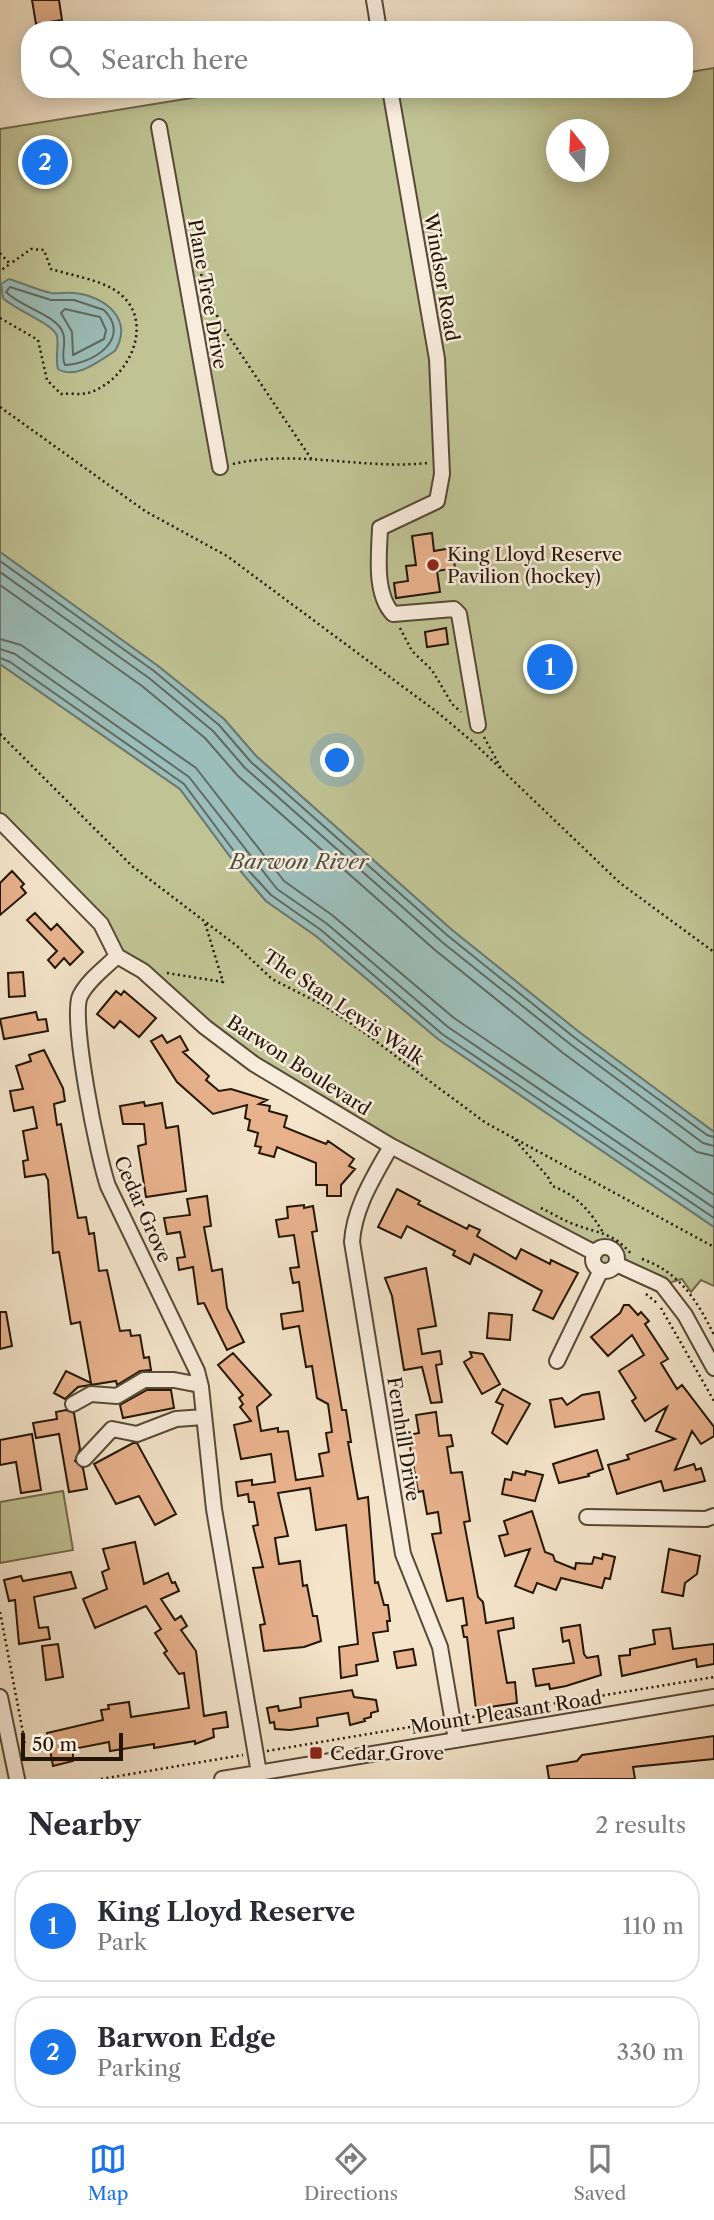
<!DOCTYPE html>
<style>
body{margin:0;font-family:"Libre Caslon Text",serif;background:#f7f7f7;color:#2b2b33}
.compass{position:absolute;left:546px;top:119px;width:63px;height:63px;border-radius:50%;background:#fff;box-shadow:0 4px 18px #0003;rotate:342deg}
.scale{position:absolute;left:21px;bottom:18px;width:102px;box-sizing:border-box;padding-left:7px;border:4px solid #231605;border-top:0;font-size:19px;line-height:24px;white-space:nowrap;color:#231605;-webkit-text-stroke:5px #f8eddd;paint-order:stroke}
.you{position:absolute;left:338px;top:761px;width:24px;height:24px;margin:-18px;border:5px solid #fff;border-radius:50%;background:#1a73e8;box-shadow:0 0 0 10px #1a73e833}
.badge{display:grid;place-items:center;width:46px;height:46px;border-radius:50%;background:#1a73e8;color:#fff;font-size:23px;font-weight:700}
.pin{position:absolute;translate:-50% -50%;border:4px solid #fff;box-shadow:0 2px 7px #0006}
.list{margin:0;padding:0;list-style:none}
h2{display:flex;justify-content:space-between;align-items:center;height:91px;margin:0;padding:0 28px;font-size:30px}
h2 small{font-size:23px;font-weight:400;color:#7c7c81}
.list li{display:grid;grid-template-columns:46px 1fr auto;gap:21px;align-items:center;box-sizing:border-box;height:112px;margin:0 14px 14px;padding:0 14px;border:2px solid #e1e1e2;border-radius:28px}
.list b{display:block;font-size:26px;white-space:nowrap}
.list p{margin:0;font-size:23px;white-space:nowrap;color:#7c7c81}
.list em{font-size:23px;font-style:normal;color:#7c7c81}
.icon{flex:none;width:38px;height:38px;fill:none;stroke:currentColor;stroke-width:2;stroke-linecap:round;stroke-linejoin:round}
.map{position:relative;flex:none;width:714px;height:1779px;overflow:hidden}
.search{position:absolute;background:#fff;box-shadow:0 4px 18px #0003;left:21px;right:21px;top:21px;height:77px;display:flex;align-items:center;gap:18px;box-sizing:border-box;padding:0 24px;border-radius:28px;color:#7c7c81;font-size:26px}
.sheet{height:343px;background:#fff}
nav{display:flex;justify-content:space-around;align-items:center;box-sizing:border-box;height:98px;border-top:2px solid #e1e1e2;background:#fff;font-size:19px;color:#7c7c81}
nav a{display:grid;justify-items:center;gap:4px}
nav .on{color:#1a73e8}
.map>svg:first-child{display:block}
</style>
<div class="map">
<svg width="714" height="1779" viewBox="0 0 714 1779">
<rect width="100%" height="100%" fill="#f4e4ca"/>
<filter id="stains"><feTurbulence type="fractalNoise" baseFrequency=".00286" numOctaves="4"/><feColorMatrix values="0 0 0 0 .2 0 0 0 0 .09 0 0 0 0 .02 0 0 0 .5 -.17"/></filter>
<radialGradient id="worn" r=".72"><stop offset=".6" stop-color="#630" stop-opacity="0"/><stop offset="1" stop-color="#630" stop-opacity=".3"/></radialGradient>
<path fill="#c0c394" stroke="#726c4c" stroke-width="2" fill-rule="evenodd" d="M714 68V1132L579 1032 452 930 256 756 224 719 158 666 0 552V129L247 89H684V73ZM556 130H598V172H556Z
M0 664 180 789 243 874 266 901 316 936 438 1039 714 1227V1286L701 1280 691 1292 682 1279 662 1285 614 1267 604 1271 597 1268 594 1257 391 1146 205 1027 110 940 0 821Z
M63 1491 73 1550 0 1563V1502Z"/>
<path fill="#9cbeba" stroke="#6c7b72" stroke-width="2" d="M9 279C23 283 37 290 51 293 59 294 66 292 74 293 105 296 134 319 115 351 99 361 76 380 58 369 55 358 59 346 57 336 54 324 15 310 3 298L1 284Z
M0 552 158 666 224 719 256 756 452 930 579 1032 714 1132V1227L438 1039 316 936 266 901 243 874 180 789 0 664Z"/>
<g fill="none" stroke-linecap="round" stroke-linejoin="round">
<path stroke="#606a60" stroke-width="2" d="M10 287 51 300H74L104 310C132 338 94 364 65 365 60 355 67 344 63 333 57 315 22 308 6 292Z
M65 309 100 317 106 330 104 339 73 355 72 332 61 313Z
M0 561 154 671 219 725 251 762 447 935 575 1038 707 1135 714 1137
M0 572 149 678 213 731 245 768 442 942 570 1044 703 1143 714 1146
M0 585 142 686 205 738 238 776 435 950 563 1053 697 1152 714 1156
M0 639 21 645 196 768 284 881 332 915 454 1018 714 1195
M0 649 15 654 189 777 277 889 326 923 448 1027 714 1208
M0 658 10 662 184 784 248 870 271 895 321 930 442 1034 714 1218"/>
</g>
<path fill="#e8b28d" stroke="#231605" stroke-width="2" d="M32 0H59L62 20 36 24Z
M432 533 434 551 452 548 455 568 437 571 440 592 396 598 394 583 408 581 406 566 416 565 412 536Z
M446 628 448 644 427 647 425 632Z
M12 871 24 884 21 887 26 893 0 915V883Z
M35 913 51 930 57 924 83 952 70 965 64 958 55 968 48 960 57 951 27 920Z
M23 972 25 996 9 997 8 973Z
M116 991 121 995 124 991 156 1018 139 1037 120 1021 114 1028 97 1014Z
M36 1012 38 1020 46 1019 48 1031 4 1039 0 1019Z
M162 1035 167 1043 180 1036 188 1050 183 1052 209 1076 206 1080 219 1091 231 1089 267 1100 259 1104 270 1106 269 1111 287 1116 284 1127 326 1144 328 1141 354 1159 349 1166 355 1169 341 1185V1196H327V1185H316V1163L277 1147 274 1157 259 1153 261 1147 255 1146 258 1133 248 1130 250 1120 245 1118 247 1105 213 1114 177 1082 151 1041Z
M44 1050 63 1088 65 1101 54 1104 57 1125 61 1124 78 1218 86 1217 89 1234 94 1233 99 1271 107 1270 120 1331 130 1330 131 1336 140 1335 144 1358 149 1357 151 1370 140 1371 117 1385 116 1381 78 1387 65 1399 54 1393 66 1371 91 1383 80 1322 71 1324 59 1252 53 1253 48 1180 45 1174 25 1177 23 1161 28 1160 23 1131 37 1128 33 1107 14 1111 10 1091 23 1089 16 1066 31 1061 29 1055Z
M144 1102 145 1106 162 1103 166 1128 178 1126 186 1191 146 1197 138 1146 146 1144 144 1124H123L120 1106Z
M397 1189 420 1201 418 1204 467 1229 469 1225 480 1230 477 1236 516 1259 521 1249 550 1264 551 1260 578 1273 553 1319 533 1310 542 1291 474 1254 470 1264 453 1255 455 1251 407 1226 401 1238 378 1227Z
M207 1196 211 1226 204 1227 212 1271 222 1269 227 1308 244 1342 227 1350 204 1303 198 1304 193 1267 179 1270 177 1258 185 1257 180 1232 167 1234 164 1218 190 1215 187 1199Z
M304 1205V1208L313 1206 317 1231 312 1232 342 1410H346L351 1442H348L358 1499 368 1497 375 1583 378 1582 384 1605H388L390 1621H387L388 1631 373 1633 378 1661 356 1665 357 1675 341 1678 339 1647 358 1644 346 1525 316 1530 310 1488 278 1493 288 1536 275 1538 279 1564 300 1561 303 1586 307 1585 313 1616H317L321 1641 304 1647 264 1651 260 1625 265 1624 253 1568 263 1567 253 1526 258 1525 254 1502H249L248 1494 238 1496 236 1482 252 1480V1485L275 1482 271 1454 241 1459 234 1425 251 1421 240 1407 243 1404 239 1398 243 1395 218 1365 233 1353 271 1395 257 1407 261 1431 278 1428V1432L288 1431 296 1480 323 1476 319 1454 329 1452 326 1433 332 1432 328 1404 317 1398 312 1366 306 1367 299 1326 283 1329 281 1314 303 1311 299 1282 293 1283 290 1268 299 1267 294 1235 279 1237 276 1220 288 1218 287 1207Z
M426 1268 436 1326 418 1329 422 1354 440 1351 442 1364 436 1365 442 1402 431 1403 422 1367 404 1370 392 1296 385 1278Z
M624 1305H629L638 1315 641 1312 649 1321 645 1324 668 1359 661 1363 677 1389 682 1385 714 1427V1436L701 1444 692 1431 675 1470 694 1464 696 1470 701 1468 705 1481 664 1491 661 1481 617 1494 608 1465 629 1459 627 1455 675 1439 656 1431 667 1407 645 1421 632 1401 636 1398 619 1371 644 1355 632 1335 608 1356 591 1337 620 1313Z
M0 1312H6L12 1346 0 1349Z
M489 1313 512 1315 510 1340 487 1338Z
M470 1352 483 1354 500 1384 482 1394 464 1362 472 1357Z
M503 1389 530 1404 507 1444 492 1433 503 1405 496 1402Z
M147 1390H171L174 1408 123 1418 120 1405Z
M599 1392 604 1419 555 1427 550 1400 562 1398 567 1405 582 1395Z
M66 1410 74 1413 80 1449 75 1461 83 1468 87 1489 69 1492 59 1434 36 1438 33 1423 57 1419 56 1412Z
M436 1412 439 1436 451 1435 453 1446 447 1447 451 1473 462 1472 470 1521 464 1522 478 1597 483 1602 486 1623 513 1618 514 1628 498 1631 507 1683 515 1682 517 1703 476 1709 467 1637H464L462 1626 467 1625 463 1598 447 1601 432 1534 441 1533 438 1512 427 1514 423 1491 418 1492 408 1435 419 1433 416 1415Z
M32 1434 41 1490 21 1493 16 1462 0 1465V1440Z
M133 1443H137L176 1514 155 1525 139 1496 116 1504 94 1464Z
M597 1450 603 1469 588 1474 589 1476 559 1483 553 1464Z
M526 1471 543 1475 535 1501 502 1494 505 1479 511 1480 513 1472 525 1475Z
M532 1511 545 1552 553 1555 555 1561 575 1569 576 1563 592 1564 594 1557 602 1559 603 1554 615 1557 610 1579 605 1578 602 1588 561 1578 556 1590 537 1583 533 1593 515 1586 530 1549 505 1556 499 1536 508 1534 504 1521Z
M135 1542 144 1584 168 1573 172 1583 175 1582 179 1591 161 1599 175 1620 181 1616 187 1626 181 1630 196 1651 204 1716 226 1712 228 1727 213 1729 214 1737 195 1744V1741L154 1748V1744L110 1751 109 1742 73 1749V1761L53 1766 47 1733 103 1720 101 1710 109 1709 108 1705 129 1702 131 1717 189 1708 184 1673 179 1674 164 1653 167 1651 155 1633 161 1629 146 1606 95 1628 83 1599 107 1589 102 1572 109 1569 103 1549Z
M669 1549 700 1556 697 1574 685 1583 683 1596 662 1592Z
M71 1572 76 1588 34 1597 39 1628 48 1627 50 1639 19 1644 15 1600 9 1601 4 1580 21 1576 23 1581Z
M580 1625 584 1654 587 1658 598 1656 601 1675 566 1686 550 1689 549 1684 536 1686 533 1669 574 1663 569 1640 563 1642 561 1628Z
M670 1628 673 1649 714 1644V1664L697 1667 696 1659 622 1676 619 1656 630 1655V1649L655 1644 653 1630Z
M58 1644 63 1677 46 1680 42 1646Z
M413 1649 416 1665 397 1668 394 1652Z
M352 1690 354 1697 376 1700 378 1711 371 1713V1717L364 1719 365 1721 350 1725 348 1713 317 1718 318 1726 290 1730 275 1729 274 1722 270 1723 267 1708 278 1706 279 1711 301 1707 300 1698Z
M714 1736V1759L633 1767 635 1779H549L547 1766 577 1761 582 1755Z"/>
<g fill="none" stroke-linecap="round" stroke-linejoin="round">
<defs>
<path id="minor" d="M374 0 379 30
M390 89 437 359 442 474 437 501 380 528C379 555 374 594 393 614L454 609 459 614 478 725
M159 127 220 467
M0 821 101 924 117 956 143 971 205 1027 254 1064 391 1146 595 1253
M117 956C105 968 88 980 80 996 70 1018 98 1158 108 1186L197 1371 201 1387 214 1509 259 1773
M391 1146C374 1177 354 1207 352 1242L403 1554 440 1647 456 1740
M593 1259a12 12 0 1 1 24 0a12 12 0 1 1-24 0Z
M616 1264 662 1285 685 1315 714 1368
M557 1361 601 1270
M73 1404 91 1394 117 1396 144 1380H174L200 1385
M84 1459 112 1429 137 1434 176 1419 204 1417
M587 1517 706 1519 714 1516
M0 1697 17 1779
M222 1779 714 1697"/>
</defs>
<use href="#minor" stroke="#574a36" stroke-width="18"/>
<path stroke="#231605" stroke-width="2.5" stroke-dasharray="2 3.5" stroke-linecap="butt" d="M0 253 10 264 0 271
M201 274 220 323
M0 318 38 340 47 380 61 394C69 393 80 395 88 393 131 380 159 316 113 289 96 279 70 275 51 269L44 250 31 249 10 264
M206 325 220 323 312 460
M0 407 145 511 227 556 437 712 474 743 620 883 714 952
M233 464C297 449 363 470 428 463
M400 628 412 651 432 670 452 704 461 712
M0 734 132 866 237 946 272 979 323 1005 362 1031 486 1123 714 1247
M484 737 501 768
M167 973 223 982 205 923
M515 1140 548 1177 552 1186C577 1195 590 1211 604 1234
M541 1208C552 1213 564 1221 576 1225 601 1234 614 1233 632 1255
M642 1259C679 1272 697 1300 714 1335
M646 1294 657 1303
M661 1308 714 1401
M0 1612 25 1743
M467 1718 714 1677
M267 1751 440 1722
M101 1779 243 1755"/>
<use href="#minor" stroke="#f8eddd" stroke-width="14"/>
</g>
<g fill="#8f2418" stroke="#f8eddd" stroke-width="2.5">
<circle cx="433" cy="565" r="7"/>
<rect x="309" y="1746" width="14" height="14" rx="3.5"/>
</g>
<g text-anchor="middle" stroke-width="5" stroke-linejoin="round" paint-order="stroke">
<g font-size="19" fill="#231605" stroke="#f8eddd">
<text transform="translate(442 277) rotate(80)" y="7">Windsor Road</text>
<text transform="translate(208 294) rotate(80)" y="7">Plane Tree Drive</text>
<text transform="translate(344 1007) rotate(34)" y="7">The Stan Lewis Walk</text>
<text transform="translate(299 1065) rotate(33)" y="7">Barwon Boulevard</text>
<text transform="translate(143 1209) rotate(66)" y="7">Cedar Grove</text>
<text transform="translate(404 1439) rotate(81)" y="7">Fernhill Drive</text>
<text transform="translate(506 1712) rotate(-9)" y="7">Mount Pleasant Road</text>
</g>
<g font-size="19" fill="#231605" stroke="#f8eddd" text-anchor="start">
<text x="447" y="561">King Lloyd Reserve<tspan x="447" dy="22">Pavilion (hockey)</tspan></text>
<text x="330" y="1760">Cedar Grove</text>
</g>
<g font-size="21" font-style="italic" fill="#4d5144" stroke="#f8eddd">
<text x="299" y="869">Barwon River</text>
</g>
</g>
<rect width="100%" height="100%" filter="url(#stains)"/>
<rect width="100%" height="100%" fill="url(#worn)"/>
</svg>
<svg class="compass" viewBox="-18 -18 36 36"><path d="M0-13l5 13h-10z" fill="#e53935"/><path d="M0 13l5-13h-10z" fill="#7c7c81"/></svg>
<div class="scale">50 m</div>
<div class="you"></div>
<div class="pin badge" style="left:550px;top:667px">1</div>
<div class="pin badge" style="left:45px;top:162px">2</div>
<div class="search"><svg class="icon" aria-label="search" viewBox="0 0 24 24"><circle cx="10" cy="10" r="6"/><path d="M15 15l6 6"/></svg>Search here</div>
</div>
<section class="sheet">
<h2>Nearby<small>2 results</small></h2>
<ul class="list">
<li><span class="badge">1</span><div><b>King Lloyd Reserve</b><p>Park</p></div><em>110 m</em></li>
<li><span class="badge">2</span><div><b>Barwon Edge</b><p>Parking</p></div><em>330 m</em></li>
</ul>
</section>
<nav>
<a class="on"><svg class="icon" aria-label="map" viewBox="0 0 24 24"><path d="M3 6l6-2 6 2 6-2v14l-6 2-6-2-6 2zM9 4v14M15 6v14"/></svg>Map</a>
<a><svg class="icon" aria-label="directions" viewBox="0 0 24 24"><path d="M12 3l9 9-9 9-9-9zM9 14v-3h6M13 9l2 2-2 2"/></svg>Directions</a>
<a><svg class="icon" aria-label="saved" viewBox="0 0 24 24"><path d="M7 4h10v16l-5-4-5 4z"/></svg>Saved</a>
</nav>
